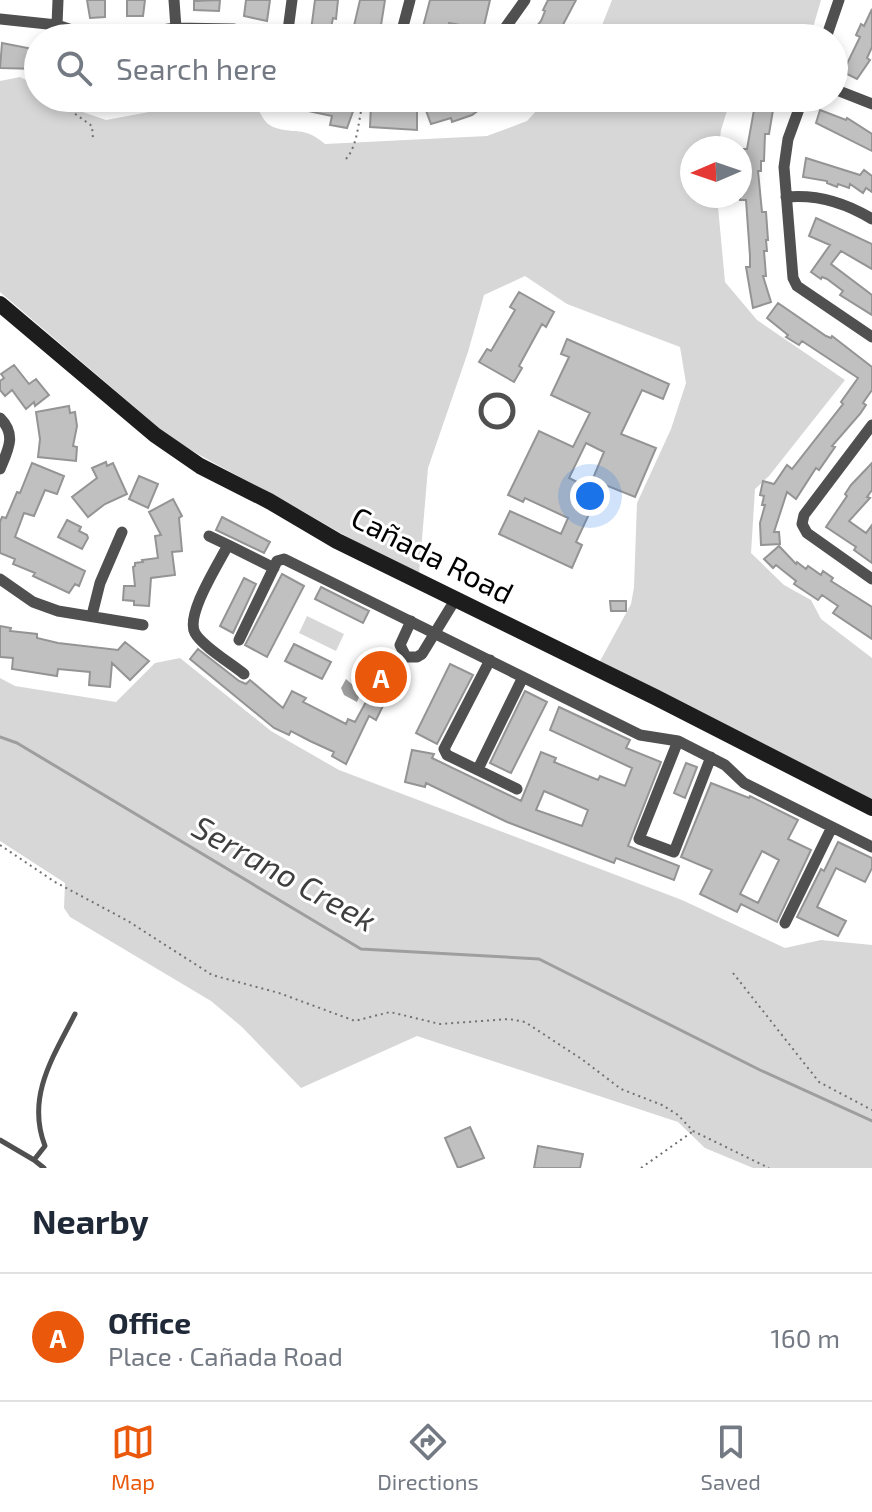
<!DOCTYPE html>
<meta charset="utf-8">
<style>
body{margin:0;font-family:"Exo 2",sans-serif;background:#f2f2f3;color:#1f2937}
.compass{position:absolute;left:680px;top:136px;width:72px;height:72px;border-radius:50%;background:#fff;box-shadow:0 4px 12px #0003;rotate:268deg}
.you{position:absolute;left:590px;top:496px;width:28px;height:28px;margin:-20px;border:6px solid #fff;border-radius:50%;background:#1a73e8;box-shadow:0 0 0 12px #1a73e833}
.badge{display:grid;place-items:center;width:52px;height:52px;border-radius:50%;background:#ea580c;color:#fff;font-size:26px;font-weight:700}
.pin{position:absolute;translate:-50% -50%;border:4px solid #fff;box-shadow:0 2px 8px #0006}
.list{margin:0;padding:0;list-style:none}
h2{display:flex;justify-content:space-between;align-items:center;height:104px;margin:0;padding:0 32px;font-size:34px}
h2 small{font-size:26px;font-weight:400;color:#747a83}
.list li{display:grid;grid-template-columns:52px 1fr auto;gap:24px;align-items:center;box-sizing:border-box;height:128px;padding:0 32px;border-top:2px solid #e0e1e3}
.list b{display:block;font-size:30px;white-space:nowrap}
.list p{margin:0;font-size:26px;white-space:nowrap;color:#747a83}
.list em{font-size:26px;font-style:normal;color:#747a83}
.icon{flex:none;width:44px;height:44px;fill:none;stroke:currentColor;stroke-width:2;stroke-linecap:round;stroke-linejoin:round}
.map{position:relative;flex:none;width:872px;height:1168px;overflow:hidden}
.search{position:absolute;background:#fff;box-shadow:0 4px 12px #0003;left:24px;right:24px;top:24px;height:88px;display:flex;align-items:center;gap:20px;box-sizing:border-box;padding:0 28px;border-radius:44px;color:#747a83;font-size:30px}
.sheet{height:232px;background:#fff}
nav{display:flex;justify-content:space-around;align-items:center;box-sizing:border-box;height:112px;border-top:2px solid #e0e1e3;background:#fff;font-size:22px;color:#747a83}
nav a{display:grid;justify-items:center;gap:4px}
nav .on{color:#ea580c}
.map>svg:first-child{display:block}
</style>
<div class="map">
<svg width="872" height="1168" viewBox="0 0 872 1168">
<rect width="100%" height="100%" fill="#fff"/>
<path fill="#d7d7d7" d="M612 0H821L810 38H597Z
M20 77 38 86V98H58L71 108 106 120 192 104C209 96 244 92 257 109 264 117 263 122 273 127 295 135 303 125 325 144L487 136 527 121 548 98H731L721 130 719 148H692V196H717L725 282 757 320 845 380 769 476 755 489 751 553 784 585 811 600 821 619 872 658V799L599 663 631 604 634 587 637 503 671 429 686 383 680 347 567 304 525 276 484 295 468 352 428 468 419 574C372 552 329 526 284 501 244 478 204 460 166 434L0 292V81Z
M307 616 344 634 336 651 299 633Z
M180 658 271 731 339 770 682 900 785 948 821 940 872 945V1168H753L705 1148 678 1122 417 1036 301 1088 242 1027 211 1001 70 917 64 908 65 883 0 841V678L15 686 116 702 155 663Z"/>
<path fill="#9e9e9e" d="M346 679 361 692 357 702 344 695 341 688Z"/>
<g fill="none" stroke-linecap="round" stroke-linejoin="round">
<path stroke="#9e9e9e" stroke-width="3" d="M0 737 17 743 361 949 539 959 760 1070 872 1121"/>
</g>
<path fill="#c0c0c0" stroke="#949494" stroke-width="2" fill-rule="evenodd" d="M87 0H105V17L90 18Z
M127 0H145L143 16H127Z
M220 0 219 11 194 10V1Z
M246 0H270L267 21 244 16Z
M315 0H338L336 19 333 18 329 38H310Z
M360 0H385L379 38H354L356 31 353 30Z
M430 0H490L484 26 478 32 466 30V26L449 23 446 38H420Z
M548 0H576L556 38H527L541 21 545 11 543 10Z
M872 9V47L867 58 870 60 857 79 843 72 860 37 856 35 861 24 864 26Z
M2 43 38 50V69L0 68Z
M310 98H343L356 103 347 128 330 125 332 116 308 111Z
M444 98H495L472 115 452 122 451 118 431 124 424 105Z
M753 98H775L769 134H765L764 161H761V171H758L762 212H766L768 240H766L767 251H764L766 276H763L771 302 753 308 746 267H750V256L746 200H740V154L742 149H747L754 110 749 108Z
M371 104 408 106V110L417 108V130L370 127Z
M820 110 846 120 847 118 872 134V151L816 123Z
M806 158 860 175 864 170 872 176V192L866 188 863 193 850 184 849 188 838 184 837 187 827 183V181L803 177Z
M816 218 872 244V269L841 251 831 264 872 295V315L840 295 843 291 827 279 822 277 821 279 811 272 830 245 809 236Z
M519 292 554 312 546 327 542 324 519 366 522 368 514 382 479 362 487 349 491 351 515 310 510 307Z
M778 303 826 336 831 338 832 336 872 367V390L863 403 866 405 860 414 832 446 835 447 819 470 816 468 796 499 787 492 774 532H779L780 544 761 545 760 523 765 505H762L764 496 760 495 763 481 774 484 787 465 792 469 843 404 841 402 858 378 802 341 799 345 786 337 788 335 767 318Z
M567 339 669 384 663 399 642 390 621 434 656 448 635 497 603 484 576 542 582 545 572 568 499 534 510 511 561 534 568 518 525 498 523 502 508 495 539 431 573 447 590 413 551 395 569 357 561 354ZM586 443 604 452 589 488 569 478Z
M14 365 29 384 36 379 49 395 35 406 34 402 26 409 12 390 5 396 0 390V381L4 378 1 374Z
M69 406 70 413 75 412 77 426 73 446 77 447 76 461 38 457 40 439 36 412Z
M106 462 107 466 113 463 127 494 105 504 88 517 72 497 97 478 92 468Z
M32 463 64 476 57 494 45 490 34 516 24 513 15 537 85 571 79 586 75 584 69 593 33 576 35 573 13 564 15 559 0 553V522L2 517 6 518 17 492 20 493Z
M872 463V490L867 497 870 498 849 521 866 533 872 525V563L854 550 856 547 826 527 847 496 845 494 851 485Z
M139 476 158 484 148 508 129 499Z
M173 499 182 516 179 518 182 551 172 552 175 575 151 578 149 606 134 605V601L123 600 124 586H135L133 567 135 566V563L143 562 142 560 158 558 155 536 161 535 149 512Z
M222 517 270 542 264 553 216 530Z
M67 520 81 527 79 531 87 535 88 538 82 549 58 537Z
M779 546 796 564 797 562 806 569 808 566 821 575 823 571 833 578 831 581 872 607V639L833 613 838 606 822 595 818 600 794 584 796 581 776 565 773 568 764 559Z
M282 574 304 586 267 657 245 645Z
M244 578 256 584 233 633 220 626Z
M321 587 369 611 363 623 315 599Z
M610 601H626V611H611Z
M0 626 11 628 10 631 37 634V638L58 643 118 650 125 642 149 661 130 680 112 663 110 687 89 685 90 672 58 669 57 676 12 669 13 658 0 657Z
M294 644 331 662 322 679 285 661Z
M198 649 239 681 246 684 250 680 283 708 292 691 306 698 303 702 346 724 348 719 355 722 373 689 361 683 374 657 400 671 376 720 369 716 346 764 332 756 334 752 310 741 291 731 289 735 274 728 190 659Z
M450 664 473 675 437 744 416 733Z
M525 691 547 702 511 773 490 763Z
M559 707 630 740 626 748 661 762 628 846 679 866 674 880 616 858 614 863 507 822 426 783 425 787 405 782 412 750 434 754 432 758 521 801 541 752 556 758 554 762 598 780 600 776 625 786 632 768 550 730ZM544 791 588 810 582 826 536 810Z
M686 763 697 767 685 798 674 793Z
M711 783 749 798 750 796 798 820 788 839 811 850 777 922 741 904 737 912 700 894 712 870 681 857ZM762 851 779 860 758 903 740 894Z
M838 842 872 858V868L865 882 836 868 817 907 846 921 838 936 797 917 821 869 824 871Z
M470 1127 484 1158 458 1168 445 1138Z
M538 1146 583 1154 580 1168H534Z"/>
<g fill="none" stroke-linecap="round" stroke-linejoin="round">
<path stroke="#727272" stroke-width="2" stroke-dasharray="2 4" stroke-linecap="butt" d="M72 98 71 111 92 126 93 139
M346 159C359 144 358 118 364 98
M0 845 55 882 128 921 212 975 279 993 355 1021 390 1012 440 1024 509 1019 525 1022 583 1060 621 1089 662 1105 678 1115 693 1131 769 1168
M733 973 819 1082 872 1110
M641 1168 692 1132"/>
<path stroke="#505050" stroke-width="5" d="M481 411a16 16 0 1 1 32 0a16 16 0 1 1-32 0Z
M0 1140 34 1160
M44 1168 34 1160 45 1146C26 1097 53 1057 75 1014"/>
<path stroke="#505050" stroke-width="11" d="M174 0 176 28
M0 19 57 25 81 33 118 36 176 28 234 29 268 38
M57 25 58 0
M287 38 292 0
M400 38 410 0
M498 38 525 0
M826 38 839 0
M834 89 872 104
M803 98 788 139 784 167 793 278 797 286 872 337
M786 197C817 194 846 203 872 219
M0 418C17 435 8 450 0 469
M872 425 804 515 802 524 807 533 872 579
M209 536 228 545
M0 579 33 602 58 611 143 625
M92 615 100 583 122 532
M411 621 400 645 406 657H417L422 654 455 600
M239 640 277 561 284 559 640 735 678 741 725 765 744 783 872 847
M490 660 444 749 447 755 517 789
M244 674C232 664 202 646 195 633 185 615 219 563 228 545L274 568
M678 741 639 839 674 852 711 757
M478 769 523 677
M785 923 832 827"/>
<path stroke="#1d1d1d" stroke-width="16" d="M0 304 155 435 200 466 269 501 337 541 655 697 872 808"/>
</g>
<g text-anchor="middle" stroke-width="6" stroke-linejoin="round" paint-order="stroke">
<g font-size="30" fill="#000" stroke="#fff">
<text transform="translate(432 556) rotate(27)" y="10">Cañada Road</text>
</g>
<g font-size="32" font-style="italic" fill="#3f3f3f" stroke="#fff">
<text transform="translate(284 874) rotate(29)" y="11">Serrano Creek</text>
</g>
</g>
</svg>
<svg class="compass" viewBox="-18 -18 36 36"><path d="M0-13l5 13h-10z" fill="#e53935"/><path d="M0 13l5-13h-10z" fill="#747a83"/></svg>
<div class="you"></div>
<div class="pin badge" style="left:381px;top:677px">A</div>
<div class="search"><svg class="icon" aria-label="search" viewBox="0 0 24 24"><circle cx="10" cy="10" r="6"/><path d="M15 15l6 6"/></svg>Search here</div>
</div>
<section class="sheet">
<h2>Nearby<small></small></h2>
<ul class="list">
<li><span class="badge">A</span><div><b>Office</b><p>Place · Cañada Road</p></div><em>160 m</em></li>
</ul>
</section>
<nav>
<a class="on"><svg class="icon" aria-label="map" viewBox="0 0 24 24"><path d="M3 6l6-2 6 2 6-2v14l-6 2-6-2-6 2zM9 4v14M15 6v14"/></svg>Map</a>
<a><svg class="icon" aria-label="directions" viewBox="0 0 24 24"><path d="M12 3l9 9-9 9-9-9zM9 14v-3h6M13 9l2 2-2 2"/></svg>Directions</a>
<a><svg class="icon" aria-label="saved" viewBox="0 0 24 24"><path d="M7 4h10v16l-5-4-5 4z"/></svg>Saved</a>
</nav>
